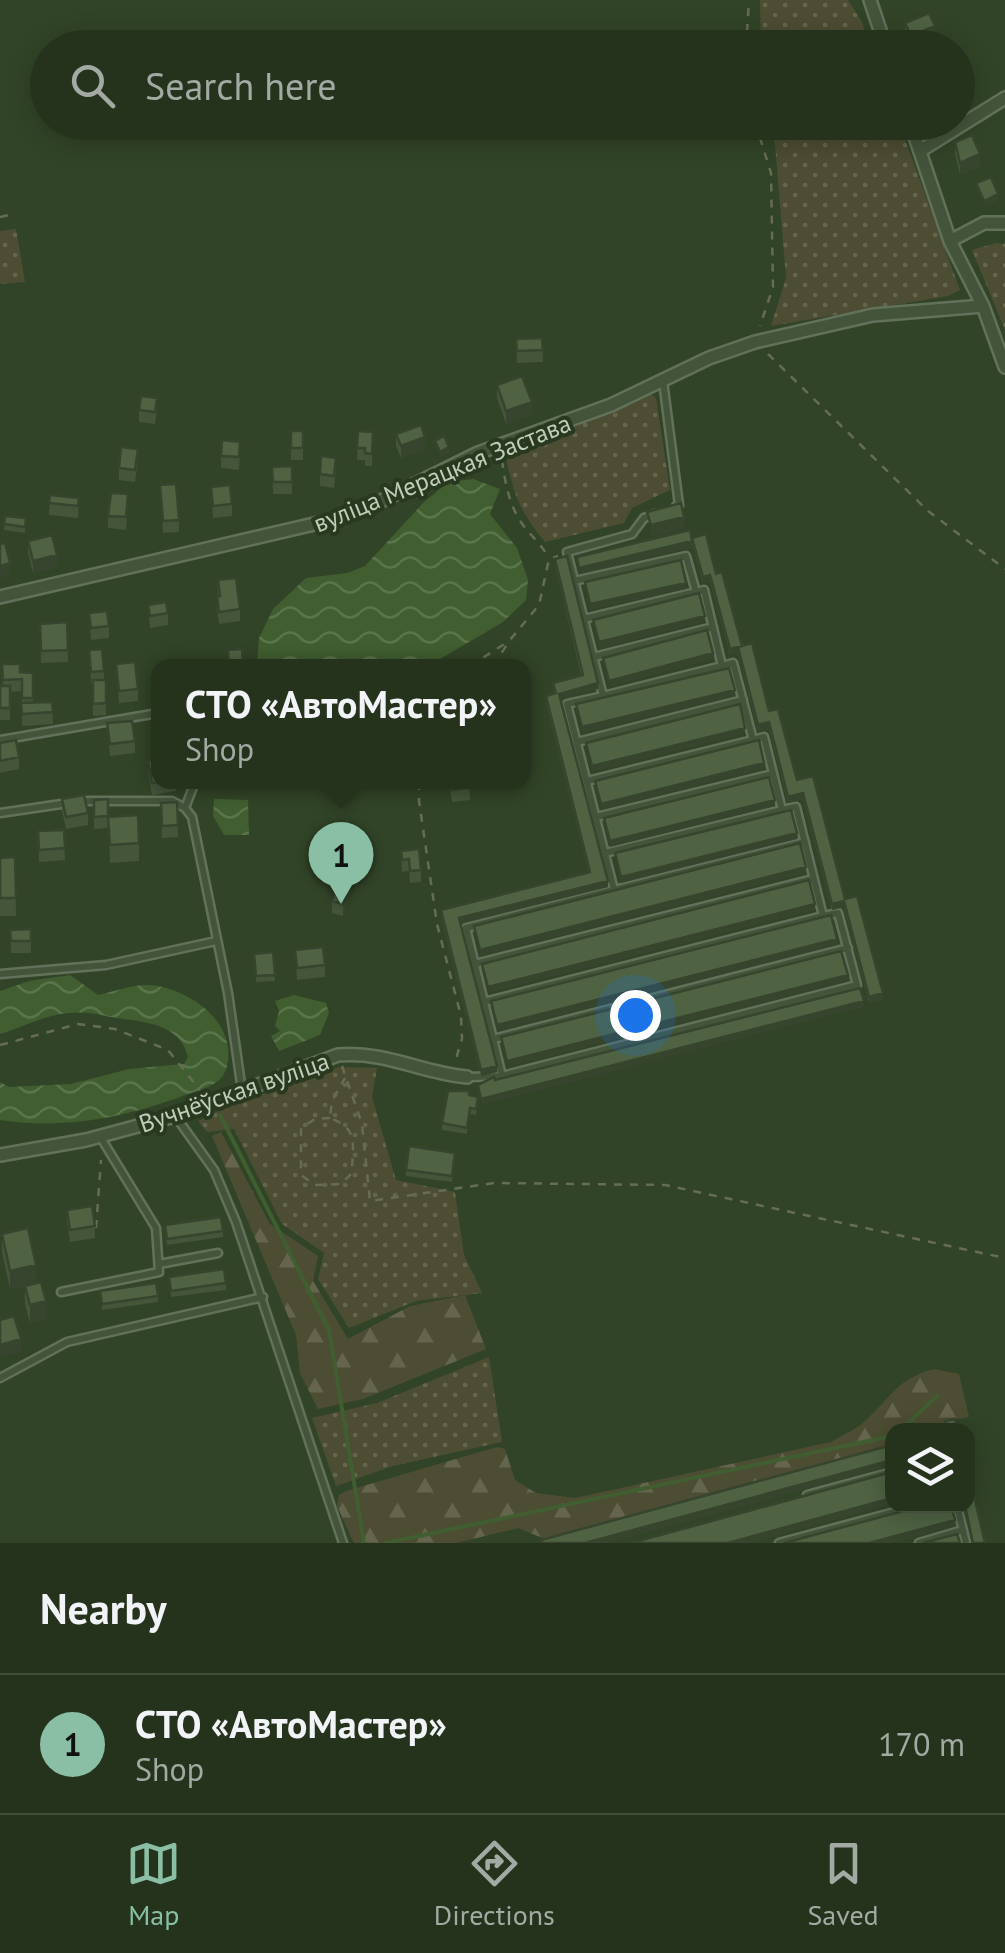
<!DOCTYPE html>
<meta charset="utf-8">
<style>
body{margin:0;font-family:"PT Sans",sans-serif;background:#2d3b26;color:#f1f3f6}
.controls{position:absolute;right:30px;bottom:30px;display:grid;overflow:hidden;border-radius:20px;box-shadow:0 5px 25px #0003}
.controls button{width:90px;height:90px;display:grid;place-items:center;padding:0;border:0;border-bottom:2px solid #424e3b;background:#25331d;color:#f1f3f6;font:50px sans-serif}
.you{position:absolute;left:635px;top:1015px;width:35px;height:35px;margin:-25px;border:8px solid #fff;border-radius:50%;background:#1a73e8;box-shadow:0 0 0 15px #1a73e833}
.badge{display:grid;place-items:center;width:65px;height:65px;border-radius:50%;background:#8abfa5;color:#111;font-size:32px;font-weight:700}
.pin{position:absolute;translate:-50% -82px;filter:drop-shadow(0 2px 5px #0008)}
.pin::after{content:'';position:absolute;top:52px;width:35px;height:30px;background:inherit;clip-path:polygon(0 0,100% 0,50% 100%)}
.popup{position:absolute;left:151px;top:659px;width:380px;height:130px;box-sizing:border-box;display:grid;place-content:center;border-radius:20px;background:#25331d;filter:drop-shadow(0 2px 8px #0005);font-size:32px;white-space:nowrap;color:#a3aaa4}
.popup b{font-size:38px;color:#f1f3f6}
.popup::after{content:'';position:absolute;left:50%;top:100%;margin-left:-20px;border:20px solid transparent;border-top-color:#25331d}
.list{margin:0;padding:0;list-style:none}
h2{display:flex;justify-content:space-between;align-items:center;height:130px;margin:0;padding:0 40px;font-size:42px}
h2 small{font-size:32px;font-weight:400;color:#a3aaa4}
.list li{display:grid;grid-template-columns:65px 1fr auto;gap:30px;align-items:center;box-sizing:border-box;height:140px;padding:0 40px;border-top:2px solid #424e3b}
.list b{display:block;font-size:38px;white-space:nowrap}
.list p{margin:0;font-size:32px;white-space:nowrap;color:#a3aaa4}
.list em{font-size:32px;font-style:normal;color:#a3aaa4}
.icon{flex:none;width:55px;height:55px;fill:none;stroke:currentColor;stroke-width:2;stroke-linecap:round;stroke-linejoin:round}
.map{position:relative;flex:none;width:1005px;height:1543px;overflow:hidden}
.search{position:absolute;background:#25331d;box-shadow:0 5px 25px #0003;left:30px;right:30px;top:30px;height:110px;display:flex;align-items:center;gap:25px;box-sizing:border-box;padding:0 35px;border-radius:55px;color:#a3aaa4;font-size:38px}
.sheet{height:270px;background:#25331d}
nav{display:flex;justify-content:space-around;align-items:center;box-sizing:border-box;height:140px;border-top:2px solid #424e3b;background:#25331d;font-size:28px;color:#a3aaa4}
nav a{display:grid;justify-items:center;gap:5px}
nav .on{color:#8abfa5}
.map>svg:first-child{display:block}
</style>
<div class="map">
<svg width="1005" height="1543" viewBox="0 0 1005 1543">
<defs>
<pattern id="grass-dots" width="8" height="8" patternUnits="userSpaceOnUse" patternTransform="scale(2.5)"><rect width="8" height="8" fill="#4d4d33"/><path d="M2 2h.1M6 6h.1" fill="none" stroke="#65654e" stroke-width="1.8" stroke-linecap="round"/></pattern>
<pattern id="forest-firs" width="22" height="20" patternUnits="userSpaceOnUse" patternTransform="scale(2.5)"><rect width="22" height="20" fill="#4d4d33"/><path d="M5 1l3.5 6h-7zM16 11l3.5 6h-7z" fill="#65654e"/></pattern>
<pattern id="water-waves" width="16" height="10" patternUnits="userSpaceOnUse" patternTransform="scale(2.5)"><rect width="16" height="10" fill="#405e30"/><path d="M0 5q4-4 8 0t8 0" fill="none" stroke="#5a744c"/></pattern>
</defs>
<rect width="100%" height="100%" fill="#314427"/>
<path fill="url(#grass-dots)" d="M760 0H848L862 22 869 47H761Z
M767 123H899L960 290 948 296 771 326 786 278 775 144Z
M16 229 25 282 0 284V231Z
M996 243 1005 244V330L972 250Z
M649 393 656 398 670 490 632 508 624 523 545 542C519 511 513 492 505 453Z
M339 1067 377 1068 372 1097 396 1180 455 1192 464 1255 482 1293 416 1301 349 1328 318 1279 324 1253 282 1224 234 1129 207 1132 198 1121 231 1105Z
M489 1357 502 1442 393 1466 336 1486 312 1418 377 1403Z"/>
<path fill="url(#forest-firs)" d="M221 1132 270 1224 318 1256 313 1281 348 1339 410 1306 465 1295 486 1349 363 1399 318 1409 300 1373 296 1335 212 1136Z
M934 1369 959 1374 969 1417 947 1421 935 1430H892V1447L545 1539 518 1528 456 1543H354L337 1506 339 1495 346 1491 497 1447 505 1449 515 1480 536 1493 575 1498 831 1442C842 1435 856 1430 865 1421 893 1396 895 1380 934 1369Z"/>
<path fill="url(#water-waves)" d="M473 479 500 489 490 514 517 548 528 580 526 600 503 622 428 666H257L259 638 273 609 306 578 347 573 365 566 424 502 449 482Z
M214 799 248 800 249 835H224L213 816Z
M70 975 98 995C117 991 138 982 158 986 189 992 224 1015 228 1048 229 1058 228 1069 222 1077 214 1087 199 1090 188 1094 128 1117 64 1130 0 1120V1082L9 1087 71 1084 129 1069 184 1064 188 1057C180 1024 146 1022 117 1018 101 1015 85 1011 69 1013 45 1015 23 1027 0 1034V991L29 981Z
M294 995 326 1003 329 1013 320 1035 279 1051 271 1036 280 1031 275 1026 279 1011 275 1001Z"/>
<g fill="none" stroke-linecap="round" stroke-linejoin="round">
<path stroke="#405e30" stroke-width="4" d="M220 1115 329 1330 364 1543
M901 1430 937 1396
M386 1543 892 1436"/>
<defs>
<path id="lane" d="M663 381 679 505 676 506
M584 619 696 592
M594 657 713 627
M603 696 722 666
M0 740 158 713
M577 742 743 700
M587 781 753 740
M80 801H172L185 808 192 817 228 993 242 1091
M185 808 195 782
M0 813 68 803
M596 817 773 774
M605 853 782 810
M614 890 805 842
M475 964 813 879
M0 974 106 965 216 941
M484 1002 823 916
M493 1039 848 948
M502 1076 466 928 614 890 567 704 603 696 567 552 632 534 644 518 655 514
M469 1077 502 1076 857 985 838 913 823 916 796 807 782 810 764 737 753 740 733 663 722 666 704 590 696 592 686 556 574 581
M176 1117 214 1170 236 1222 343 1543
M159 1264 218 1253
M61 1292 159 1272 156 1228 101 1138
M0 1378 67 1342 263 1297
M807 1495 892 1472
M957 1506 966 1543
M779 1543 917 1506
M919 1543 963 1530"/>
<path id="street" d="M870 0 886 48
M910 122 950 241 983 306 1005 367
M920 151 1005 98
M950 241 984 223H1005
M0 597 340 518 367 508 478 453 611 405 709 358 755 342 873 315 983 306
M0 1155 86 1140 175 1116 338 1055C387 1051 421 1073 467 1077"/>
</defs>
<use href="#lane" stroke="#61715a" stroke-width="11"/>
<use href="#street" stroke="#61715a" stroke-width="16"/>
<path stroke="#676d53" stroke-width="2.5" stroke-dasharray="8 8" stroke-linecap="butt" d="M746 48 749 0
M755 122 771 173 773 287 760 326
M0 217 9 215
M768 354 928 511 1005 569
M502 460C505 482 509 506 523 525 532 537 541 544 549 558
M470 666 506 643
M493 666 510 640 539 605 549 559 558 556
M419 782V801L437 924 461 1016 462 1039 455 1062
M0 1045 78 1024 115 1029 168 1050 203 1094
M342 1066 362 1124 370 1201 494 1183 665 1185 1005 1258
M330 1118 315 1119 301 1128V1175L315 1185 341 1184 352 1173C352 1145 360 1129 330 1118L332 1101 345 1078
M96 1228 101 1160"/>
<use href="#lane" stroke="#44543b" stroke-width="6"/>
<use href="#street" stroke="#44543b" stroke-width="11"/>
</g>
<path fill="#44553a" d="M905 23 935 38 911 48 905 35Z
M955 142 980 166 960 175 955 154Z
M542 338 543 362 517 363 516 339Z
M497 385 532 414 506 424 497 398Z
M139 410H157L155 424 139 422Z
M291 431H303V460H291Z
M358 431 373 432 372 466H365V460H357Z
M396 434 425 449 401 458 396 446Z
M240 454 239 470 221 468V456Z
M138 462 135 482 119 480V468Z
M292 466V494H273L272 467Z
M336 470 334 488 320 486V474Z
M160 485 179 520V532L163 533Z
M211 487 232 504V516L213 518Z
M50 495 79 498 78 518 49 515Z
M128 506 126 530 108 528V516Z
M5 516 26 518 25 533 4 530Z
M692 540 716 574 742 646 845 899 883 999 869 1003 844 907 832 910 803 799 788 803 769 728 758 731 738 653 730 655 710 581 703 583 692 544V547L579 574 577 557Z
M28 541 57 567 33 573 28 553Z
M555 559 598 689 561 699 608 887 461 924 497 1072 481 1076 441 916V910L589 873 546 702V696L554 693 553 683 581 675 555 565Z
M218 580 240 609V621L219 624 217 609Z
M148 605 168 613V625L150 628Z
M89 613 109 626V638L91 640Z
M67 622 68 662 41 663 40 624Z
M89 650 104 671V680H106V715L93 716V684H91Z
M2 664 20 672 33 673V702H52L53 724 22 726V691L10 692V720H0V686H3Z
M116 664 138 689V701L119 703Z
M107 723 135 741V753L110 756Z
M0 743 19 757V769L0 773Z
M148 761 158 782H176V791L152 795 148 773Z
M449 782H469L470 800 452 802Z
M62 799 88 813V825L66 829 62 811Z
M108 799V828L94 829V800Z
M177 802 178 837 162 838 161 803Z
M108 817 139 843V861L110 863Z
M64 830 65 860 39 862 38 831Z
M401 851 421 870V882L410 883 409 871 402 872Z
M15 857 16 916H0V858Z
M350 894 343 916 332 913V901Z
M31 929V953H11L10 930Z
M295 950 325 965V977L297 980Z
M273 952 275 981 256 982 254 954Z
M469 1095 478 1103 476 1115 470 1114 467 1134 442 1130V1123Z
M455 1159 452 1182 406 1176V1170Z
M67 1210 95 1226V1238L70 1242 67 1222Z
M165 1225 223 1231V1237L167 1245Z
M2 1234 36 1283 46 1319 30 1323 25 1304V1286L32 1284 10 1289 2 1252Z
M169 1277 226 1283V1290L171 1297Z
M100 1291 158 1296V1302L102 1310Z"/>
<path fill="#37452f" d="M935 26V38L911 48V36Z
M980 154V166L960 175V163Z
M998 194V201L984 207V201Z
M532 402V414L506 424V411Z
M425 437V449L401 458V446Z
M449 447V453L440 458V452Z
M684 517V529L651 537V525Z
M692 541V547L579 574V568Z
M57 555V567L33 573V561Z
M10 563V576L0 578V566Z
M710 575V581L703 583V577Z
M686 583V589L590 610V604Z
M705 616V622L599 649V642Z
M742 646 738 647V653L730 655V649Z
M713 653V659L609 687V681Z
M598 683V689L559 700V694Z
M735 690V696L582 733V727Z
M769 722V728L758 731V725Z
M745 728V734L592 772V766Z
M764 763V769L601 810V804Z
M803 793V799L788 803V797Z
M775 800V806L610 847V841Z
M797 833V839L621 883V877Z
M806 867V873L480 956V950Z
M608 881V887L459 924V918Z
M350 882V894L343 916V904Z
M844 901V907L832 910V904Z
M815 904V910L488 993V987Z
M837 939V945L497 1031V1025Z
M848 975V981L507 1067V1061Z
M883 993V999L869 1003V997Z
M864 1001V1007L481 1105V1099Z
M497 1066V1072L481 1076V1070Z
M36 1265V1283L10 1289V1271Z
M46 1301V1319L30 1323V1305Z
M21 1339V1351L0 1357V1345Z
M892 1460V1466L608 1543H585Z
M892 1498V1504L750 1543H728Z
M955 1520V1526L891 1543H869Z"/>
<path fill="#4f6343" stroke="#37452f" stroke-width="2.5" d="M929 13 935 26 911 36 905 23Z
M972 135 980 154 960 163 955 142Z
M991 177 998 194 984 201 976 183Z
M542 338 543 350 517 351 516 339Z
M522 376 532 402 506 411 497 385Z
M141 396 157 398 155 412 139 410Z
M421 425 425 437 401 446 396 434Z
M291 431H303V448H291Z
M358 431 373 432 372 454 365 453V448H357Z
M444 436 449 447 440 452 435 441Z
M222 440 240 442 239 457 221 456Z
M121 447 138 449 135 470 119 468Z
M321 456 336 458 334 476 320 474Z
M292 466V482H273L272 467Z
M176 484 179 520 163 521 160 485Z
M230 485 232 504 213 506 211 487Z
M111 493 128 494 126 517 108 516Z
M50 495 79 498 78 506 49 503Z
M681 503 684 517 651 525 647 512Z
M5 516 26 518 25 527 4 524Z
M690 530 692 541 579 568 577 557Z
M706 534 716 574 722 572 742 646 730 649 710 575 703 577 692 538Z
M52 535 57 555 33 561 28 541Z
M5 543 10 563 0 566V544Z
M567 556 598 683 559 694 608 881 459 918 497 1066 481 1070 441 910 590 872 546 696 556 693 553 683 583 675 555 559Z
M681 560 686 583 590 604 585 582Z
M236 578 240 609 219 612 217 596H220L218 580Z
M699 593 705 616 599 642 593 620Z
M166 602 168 613 150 616 148 605Z
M107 611 109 626 91 628 89 613Z
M67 622 68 650 41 651 40 624Z
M707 630 713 653 609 681 603 658Z
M752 643 769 711 778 709 797 780 813 776 845 899 857 896 883 993 869 997 844 901 832 904 803 793 788 797 769 722 758 725 738 647Z
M102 649 104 671 91 672 89 650Z
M242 649 243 666H229L228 650Z
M135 662 138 689 119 691 116 664Z
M2 664H20V672L33 673V698H22V679L3 680Z
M729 668 735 690 582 727 576 704Z
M93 680H106V703L93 704Z
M0 686H10V708H0Z
M52 702 53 712 22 714 21 703Z
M740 704 745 728 592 766 586 743Z
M132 721 135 741 110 744 107 723Z
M16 740 19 757 0 761V743Z
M759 740 764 763 601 804 595 781Z
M158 759V782H162L152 783 148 761Z
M769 777 775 800 610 841 604 818Z
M450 782H469L470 787 452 790Z
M84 795 88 813 66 817 62 799Z
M108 799V816L94 817V800Z
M177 802 178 825 162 826 161 803Z
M791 810 797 833 621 877 615 853Z
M138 815 139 843 110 845 108 817Z
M64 830 65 848 39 850 38 831Z
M800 843 806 867 480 950 474 926Z
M419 849 421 870 410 871 409 859 402 860 401 851Z
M15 857 16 898H0V858Z
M339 879 350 882 343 904 332 901Z
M809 880 815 904 488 987 482 964Z
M831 915 837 939 497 1025 491 1001Z
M31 929V941H11L10 930Z
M323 947 325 965 297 968 295 950Z
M841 951 848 975 507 1061 501 1037Z
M273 952 275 975 256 976 254 954Z
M860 988 864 1001 481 1099 478 1085 494 1077 495 1080Z
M448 1091H469V1095L478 1097 476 1109 470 1108 467 1128 442 1123Z
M409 1146 455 1153 452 1176 406 1170Z
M92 1206 95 1226 70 1230 67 1210Z
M221 1217 223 1231 167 1239 165 1225Z
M28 1228 36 1265 10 1271 2 1234Z
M224 1269 226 1283 171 1291 169 1277Z
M41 1282 46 1301 30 1305 25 1286Z
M156 1283 158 1296 102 1304 100 1291Z
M14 1316 21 1339 0 1345V1320Z
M955 1419 958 1430H947L945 1421Z
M892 1445V1460L585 1543H542L541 1540Z
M968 1470 985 1543H973L965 1506H968Z
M892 1472V1498L728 1543H631Z
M922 1506H951L955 1520 869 1543H784Z
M957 1534 960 1543H923Z"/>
<g text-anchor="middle" stroke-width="8" stroke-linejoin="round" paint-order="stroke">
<g font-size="25" fill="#bfcdb9" stroke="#283920">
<text transform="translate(442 473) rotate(-22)" y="9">вуліца Мерацкая Застава</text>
<text transform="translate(234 1092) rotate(-19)" y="9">Вучнёўская вуліца</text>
</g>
</g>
</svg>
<div class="controls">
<button><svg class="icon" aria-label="layers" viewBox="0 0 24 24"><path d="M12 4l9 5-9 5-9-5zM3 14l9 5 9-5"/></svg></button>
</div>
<div class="you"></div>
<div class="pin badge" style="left:341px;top:904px">1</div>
<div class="popup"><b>СТО «АвтоМастер»</b>Shop</div>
<div class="search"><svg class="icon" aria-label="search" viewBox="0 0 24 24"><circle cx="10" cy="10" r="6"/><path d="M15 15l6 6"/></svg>Search here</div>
</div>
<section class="sheet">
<h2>Nearby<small></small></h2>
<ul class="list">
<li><span class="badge">1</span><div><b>СТО «АвтоМастер»</b><p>Shop</p></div><em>170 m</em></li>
</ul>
</section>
<nav>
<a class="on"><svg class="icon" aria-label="map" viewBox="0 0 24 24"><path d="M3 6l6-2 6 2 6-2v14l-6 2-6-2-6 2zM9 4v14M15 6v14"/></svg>Map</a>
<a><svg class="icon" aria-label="directions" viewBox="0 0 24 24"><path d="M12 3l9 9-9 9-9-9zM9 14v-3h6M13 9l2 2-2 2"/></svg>Directions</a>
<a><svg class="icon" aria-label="saved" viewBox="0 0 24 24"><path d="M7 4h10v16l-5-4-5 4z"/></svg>Saved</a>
</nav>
